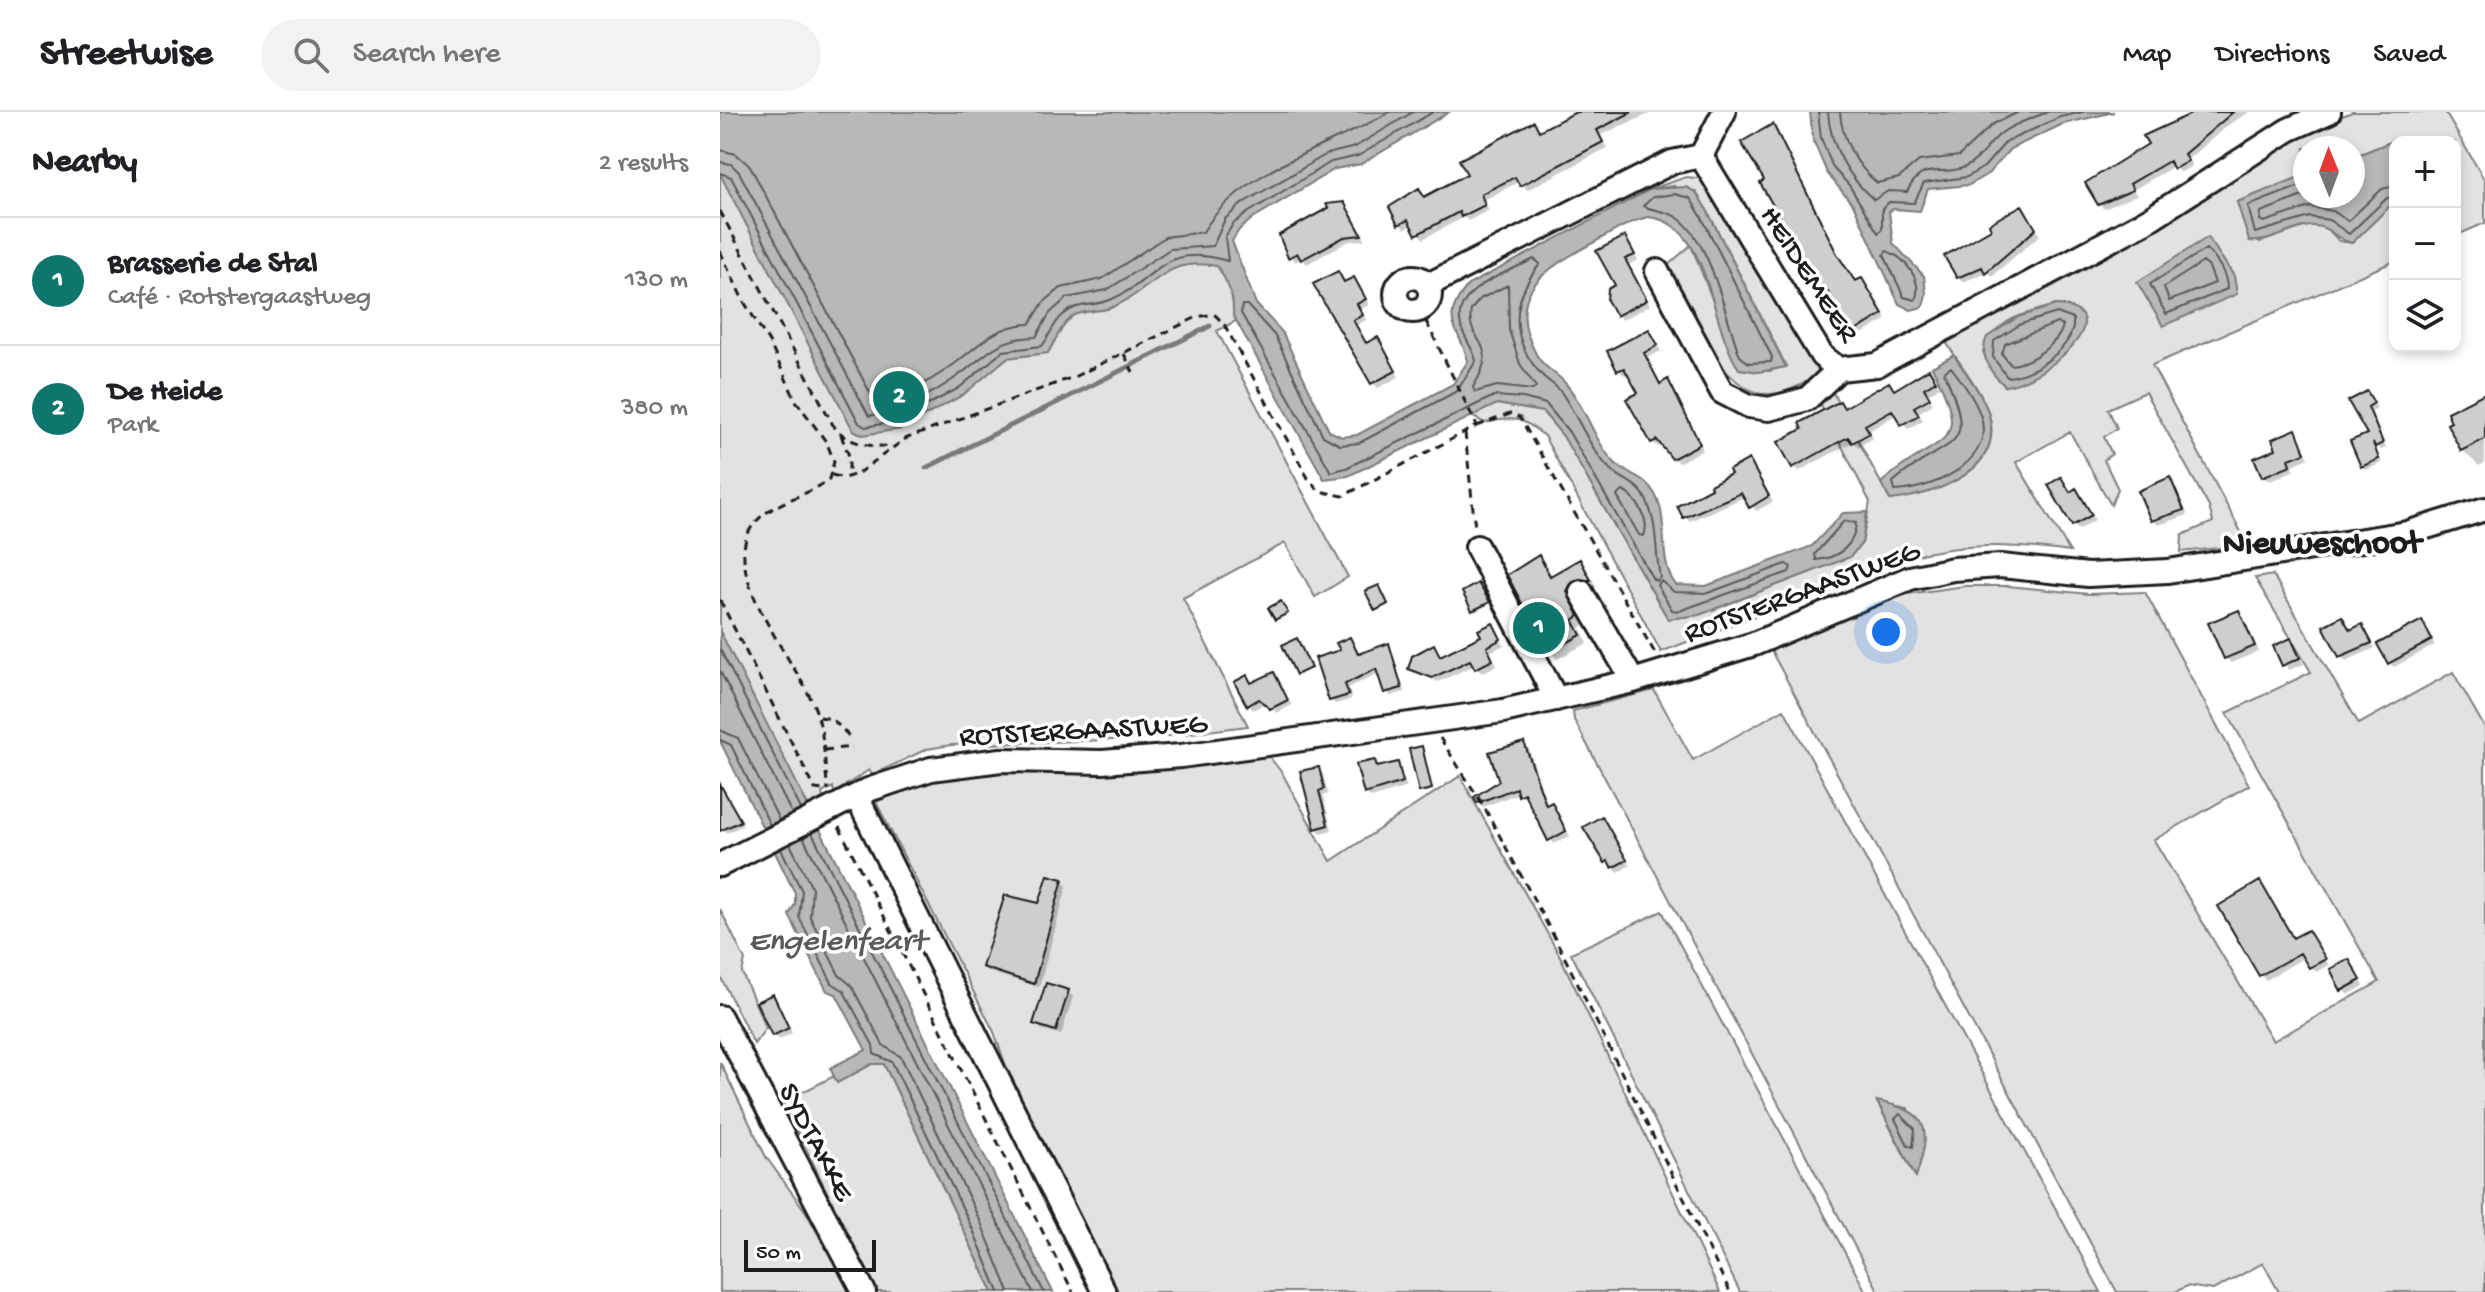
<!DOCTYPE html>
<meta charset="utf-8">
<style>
body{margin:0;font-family:"Gochi Hand",sans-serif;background:#f2f2f2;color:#202124}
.controls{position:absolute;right:24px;top:24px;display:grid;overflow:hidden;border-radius:16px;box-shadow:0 4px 12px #0003}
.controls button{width:72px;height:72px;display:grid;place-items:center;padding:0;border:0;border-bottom:2px solid #e0e0e0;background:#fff;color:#202124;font:40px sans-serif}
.compass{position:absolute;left:1573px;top:24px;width:72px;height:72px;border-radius:50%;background:#fff;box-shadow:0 4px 12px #0003;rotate:359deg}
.scale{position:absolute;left:24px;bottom:20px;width:132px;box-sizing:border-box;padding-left:8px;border:4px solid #1c1c1c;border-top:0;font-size:22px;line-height:28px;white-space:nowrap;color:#1c1c1c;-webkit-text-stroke:6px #fff;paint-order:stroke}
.you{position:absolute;left:1166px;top:520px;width:28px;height:28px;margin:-20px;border:6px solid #fff;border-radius:50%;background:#1a73e8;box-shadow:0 0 0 12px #1a73e833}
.badge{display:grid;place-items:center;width:52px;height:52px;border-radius:50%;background:#0f766e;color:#fff;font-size:26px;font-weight:700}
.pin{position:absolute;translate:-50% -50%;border:4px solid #fff;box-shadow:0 2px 8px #0006}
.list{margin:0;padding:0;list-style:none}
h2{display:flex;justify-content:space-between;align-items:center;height:104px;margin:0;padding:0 32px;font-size:34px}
h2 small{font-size:26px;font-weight:400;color:#757577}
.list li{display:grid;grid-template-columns:52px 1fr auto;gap:24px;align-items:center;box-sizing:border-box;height:128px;padding:0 32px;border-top:2px solid #e0e0e0}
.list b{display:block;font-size:30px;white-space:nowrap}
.list p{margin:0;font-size:26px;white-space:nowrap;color:#757577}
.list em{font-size:26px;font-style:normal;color:#757577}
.icon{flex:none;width:44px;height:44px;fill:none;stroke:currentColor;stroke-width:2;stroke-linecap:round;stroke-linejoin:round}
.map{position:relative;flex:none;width:1765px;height:1180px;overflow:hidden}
header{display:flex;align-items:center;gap:48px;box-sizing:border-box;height:112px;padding:0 40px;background:#fff;border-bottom:2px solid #e0e0e0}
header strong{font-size:38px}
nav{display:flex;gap:44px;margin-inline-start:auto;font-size:28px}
.search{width:560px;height:72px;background:#f2f2f2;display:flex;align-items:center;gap:20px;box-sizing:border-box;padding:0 28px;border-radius:44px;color:#757577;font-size:30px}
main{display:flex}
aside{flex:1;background:#fff}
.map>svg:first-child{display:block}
</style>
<header>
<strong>Streetwise</strong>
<div class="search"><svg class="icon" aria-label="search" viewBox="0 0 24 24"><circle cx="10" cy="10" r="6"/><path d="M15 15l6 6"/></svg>Search here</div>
<nav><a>Map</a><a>Directions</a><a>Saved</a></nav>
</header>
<main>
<aside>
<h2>Nearby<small>2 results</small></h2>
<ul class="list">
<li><span class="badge">1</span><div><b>Brasserie de Stal</b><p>Café · Rotstergaastweg</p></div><em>130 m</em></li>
<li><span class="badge">2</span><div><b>De Heide</b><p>Park</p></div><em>380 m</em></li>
</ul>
</aside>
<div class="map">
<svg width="1765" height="1180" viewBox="0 0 1765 1180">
<rect width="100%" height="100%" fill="#fff"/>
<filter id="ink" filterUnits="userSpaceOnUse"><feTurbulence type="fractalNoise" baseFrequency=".0125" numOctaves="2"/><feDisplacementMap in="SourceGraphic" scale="16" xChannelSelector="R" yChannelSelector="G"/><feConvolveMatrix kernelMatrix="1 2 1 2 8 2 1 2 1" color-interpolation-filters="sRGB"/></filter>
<g filter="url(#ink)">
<path fill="#e2e2e2" stroke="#7f7f7f" stroke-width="2" fill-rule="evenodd" d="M0 0H481L525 204 497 219 628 465 595 485 565 431 463 486 528 614 423 627 231 633 207 637 152 663 149 658 114 681 113 675 102 681 103 686 88 694 0 527Z
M1632 0H1725L1765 69V111L1735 124V30L1678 27 1633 45V36H1585V63L1517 90 1540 130 1590 113 1606 115 1619 129 1632 131 1675 89V149L1432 253 1528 433 1461 440 1462 423 1493 410 1489 395 1425 280 1388 297 1397 316 1384 325 1392 342 1384 348 1398 377 1391 393 1350 320 1296 350 1350 440C1291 432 1242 430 1185 446L941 540 824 324C803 305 792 304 765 311L749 303 777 292 823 300 843 324 948 507 979 503 1130 445 1142 431 1150 390 1097 285 1111 277 1170 388C1209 384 1278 363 1271 311 1267 284 1240 253 1226 230L1396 137 1566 27ZM1336 193 1345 194 1285 274 1263 240C1278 205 1302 203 1336 193Z
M966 65 986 67 1102 262C1090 268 1076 276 1063 280 1004 298 968 195 947 154L971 133 1019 256 1050 259 1066 254 987 98 954 74 931 77Z
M1553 463 1639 612 1733 560 1765 616V1180H1559L1543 1151 1493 1178 1467 1174 1455 1180H1397L1049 535 1187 482 1245 474H1288L1369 482 1425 480 1529 673 1434 728 1553 929 1659 870 1507 601 1591 560 1535 466Z
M934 578 973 648 1064 597 1381 1180H1159L854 608 853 599ZM1157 990 1188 996 1196 1064H1195Z
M545 639 562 661 611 749 740 664 841 846 1000 1180H394L294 977 274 920 156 690 216 665 243 660Z
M0 797 25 848 22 861 46 916 34 932 0 864Z
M942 799 1146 1180H1020L851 841Z
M0 950 46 1045 86 1100 129 1180H0Z
M152 952H164L273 1180H156L63 990 114 964 118 970Z"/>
<path fill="#b8b8b8" stroke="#7a7a7a" stroke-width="2" d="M0 0H729L641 52 615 57 533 106 519 118 512 129 536 192 562 220 609 319 622 325 637 323 733 272 748 249C739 213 718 210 748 173L931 77 966 75 976 80 987 98 1066 255 1039 260 1019 257C989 214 991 110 928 105 908 110 891 121 873 131 825 157 783 180 816 242 823 256 837 261 846 272 866 295 874 329 894 350 903 360 916 362 925 370 956 397 933 444 956 473L986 474 1092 434 1123 401 1147 400 1142 431 1130 445 979 503 948 507 843 324 823 300 777 292 628 364 604 367 513 203C514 183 508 171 497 154 443 144 436 177 393 195 380 201 362 197 352 205 341 214 335 229 328 241L287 246 243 283 181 317 143 323 133 318 0 62Z
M1090 0H1394L1343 12 1290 37 1269 61 1249 73 1208 77 1200 99 1173 97 1169 100 1173 131 1204 164 1206 182 1203 195 1191 198 1179 192 1134 94 1107 61 1093 28Z
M1678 27 1680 30H1675V89L1632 131C1615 128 1610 113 1592 114 1571 114 1552 132 1529 129L1517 90 1585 63V84H1633V45Z
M1488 125 1514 164 1517 182 1443 214 1417 170Z
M1336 193C1408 199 1323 271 1285 274 1271 262 1258 243 1267 225L1298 205Z
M1234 243C1246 263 1266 285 1270 308 1281 362 1209 384 1170 388L1161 371C1217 320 1256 341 1212 255Z
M0 519 333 1180H273L164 952H152L117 971 110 956 146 938 116 882 107 879 69 803 75 792V781L0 629Z
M1157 989C1210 1000 1212 1015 1196 1065Z"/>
<path fill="#0003" d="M859 0H934L880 23 887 36 807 78 800 69 764 88 769 98 748 109 744 105 703 127 693 113 685 117 680 112 671 96 699 79 705 87 750 63 813 11 821 20Z
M1477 0H1530L1511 11 1468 47 1472 54 1460 61 1454 54 1413 78 1417 83 1384 97 1379 92Z
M1052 14 1122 149 1136 171 1141 168 1146 173 1166 208 1138 224 1111 182 1107 184 1102 179 1046 69Z
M624 92 645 128 629 129 587 152 582 146 575 150 561 124Z
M1302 96 1320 123 1272 164 1267 160 1243 170 1238 165 1274 117Z
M905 127 918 148 908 153 930 193 902 208 897 203V174Z
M618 162 625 171 633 167 638 172 649 193 641 197 646 208 637 213 647 233 658 227 662 232 679 265 658 276 653 271Z
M928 219 941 239 927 246 941 273 948 269 953 274 983 338 958 351 943 332 938 335 933 330 920 282 909 261 904 263 899 258Z
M1209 260 1220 275 1208 282 1213 292 1198 301 1203 308 1188 317 1177 302 1149 319 1153 326 1138 335 1133 330 1079 359 1074 354 1085 318 1120 291 1126 297 1169 272 1175 279Z
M1646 281 1657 296 1651 299 1666 336 1661 338 1654 331 1662 351 1646 358 1642 354 1650 323Z
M1765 285V351L1759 354 1742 338Z
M1575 320 1589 346 1573 353 1575 358 1549 369 1544 364Z
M1029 350 1053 390 1036 399 1025 385 970 409 965 404Z
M1341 367 1351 382 1356 379 1361 384 1375 408 1359 418 1354 413Z
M1450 367 1468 403 1438 413 1433 408Z
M819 445 833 464 860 450 877 475 862 474 854 488 865 512 860 516 868 531 837 547 829 539Z
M760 476 770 492 755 500 753 498Z
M1519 500 1539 539 1511 551 1506 546Z
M1622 506 1632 520 1642 514 1655 536 1626 549 1621 544Z
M1701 511 1715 533 1674 555 1670 551Z
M772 513 784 533 770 540 777 553 762 561 755 553 718 570 690 556 714 535 722 546 764 525Z
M630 527 640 544 668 533 685 580 670 584 659 561 628 576 632 587 615 592 610 588 622 539Z
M1571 529 1584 552 1569 558 1556 535Z
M553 562 572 593 557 601 546 591 533 598 528 592 527 566 532 571Z
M804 632 809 637 828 694 836 697 850 724 834 732 808 686 799 681 763 695 758 690 781 670Z
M701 636 713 678 703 681 701 679Z
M655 650 661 656 677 652 687 675 651 686 646 681Z
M598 657 603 662 608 682 603 684 612 718 601 721 596 716Z
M0 672 23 713 7 721 0 710Z
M882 707 910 753 899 760 886 750Z
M342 769 347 774 319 875 269 860 264 855Z
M1540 772 1575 828 1588 820 1609 853 1596 860 1585 845 1546 868 1541 863Z
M1629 849 1644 874 1628 883 1623 878Z
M348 880 353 885 341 923 321 917 316 912Z
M53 885 72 921 59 928 54 923Z"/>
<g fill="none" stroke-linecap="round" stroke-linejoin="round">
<path stroke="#5a5a5a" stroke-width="2" d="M1098 0 1101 26 1113 56 1129 73 1158 121 1162 117V97L1169 90 1194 91 1204 71 1247 65 1264 55 1286 30 1340 5 1363 0
M1108 0C1110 34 1129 66 1154 88L1168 79 1187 80C1203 47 1219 66 1245 55 1259 49 1266 35 1277 25 1289 13 1311 7 1327 0
M1120 0C1122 28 1136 53 1157 71L1179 66 1199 49 1239 44 1273 12 1299 0
M0 38 16 42 30 54 155 290C179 286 209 270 229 256 257 236 273 213 310 212L323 191 341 176 382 167 445 125 483 120C520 57 610 35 670 0
M0 50 11 52 19 60 149 304C179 298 210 284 235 266 267 244 274 226 316 225L330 201 347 186 387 178 450 137 493 134 505 107 523 91 607 42 635 35 693 0
M0 61 11 65 139 311 145 315 178 309 239 276 283 239 322 234C330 224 333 211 343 203 357 190 373 195 390 188 442 166 439 130 508 149L505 125 513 112 529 100 611 50 638 44 713 0
M1585 72 1528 94 1535 121 1590 105 1609 108 1629 122 1667 86 1675 84
M954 82 970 86 980 102 1052 245 1051 250 1029 251 1020 244C1005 205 992 130 958 106 947 98 933 99 923 94L933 85Z
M1585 83 1541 100 1540 108 1544 110 1590 95 1613 99 1628 109 1662 77 1675 74
M1486 137C1497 147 1507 162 1507 177L1446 202 1430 172Z
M1166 139C1184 144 1204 169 1195 188L1184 185 1164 143Z
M814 147 820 152C791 187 789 227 821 262 828 270 838 274 843 283 858 305 870 337 889 356 898 366 916 370 923 382 939 409 934 435 940 465L937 469 933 467 849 320 826 292 803 286 774 284 626 356 611 360 521 201 522 193H527L555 224 603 324 620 333 639 331 737 279 756 249C753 234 741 224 740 209 736 175 791 159 814 147Z
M1483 150 1489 155 1495 171 1449 189 1444 175Z
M788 173 789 218 800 252 816 275 813 278 777 274 755 280 753 275C783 228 745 232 751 198L760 187Z
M1337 201 1353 207C1357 235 1312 264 1287 265L1273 245 1274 229 1301 212Z
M1337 211 1343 214C1339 232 1308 252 1291 253L1282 242 1285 232Z
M1231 255C1242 269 1258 291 1262 309 1271 353 1209 378 1175 379L1173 370C1226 323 1262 345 1224 260Z
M903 379C918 387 930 408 924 424L919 423 897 384Z
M1124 409 1136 411C1135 434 1118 446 1096 448L1095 442Z
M1066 452 1071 455 1069 460 959 499 952 498 937 473 941 469 954 480 988 481Z
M0 537 81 697
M0 559 72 702
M0 618 18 626 59 708
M0 628 11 633 50 713
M92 721 324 1180
M83 725 313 1180
M70 732 92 776 90 805 119 863 131 873 163 933 181 945 262 1113 289 1180
M61 737 82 779 79 805 112 871 123 878 153 933 154 942 172 950 253 1118 279 1180
M1180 1002 1195 1017 1193 1035 1188 1033 1175 1007Z"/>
<path stroke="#7a7a7a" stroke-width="5" d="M206 356 490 214"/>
</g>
<path fill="#cecece" stroke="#1c1c1c" stroke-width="2" d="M856 0H912L877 18 883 30 800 74 795 65 761 82 765 93 741 105 739 100 696 123 688 108 678 113 669 95 699 76 704 85 747 62 739 48 814 9 819 19Z
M1475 0H1513L1464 42 1468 49 1454 57 1449 49 1410 72 1413 78 1378 93 1365 71 1428 32 1423 24Z
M1053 12 1117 142 1135 169 1142 166 1163 202 1132 221 1106 177 1100 181 1073 138 1061 116 1065 114 1040 71 1044 68 1021 30Z
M624 90 642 123 624 125 581 148 577 141 568 146 559 123 608 96 606 92Z
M1302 93 1316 117 1265 161 1262 155 1237 166 1224 144 1271 117 1269 112Z
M905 124 915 143 905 147 927 188 896 204 887 188 888 177 895 173 876 139Z
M618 159 624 170 634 165 646 187 637 192 643 203 633 208 646 231 658 225 676 259 651 272 593 172Z
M929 217 938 233 924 241 940 272 948 267 980 332 952 347 937 328 931 331 906 287 918 281 904 256 897 259 887 239Z
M1209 257 1216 269 1204 276 1210 286 1194 295 1199 303 1181 313 1172 298 1145 313 1150 321 1132 331 1128 325 1072 356 1058 330 1082 317 1079 311 1120 289 1124 296 1169 270 1174 278Z
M1647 279 1654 291 1648 295 1663 331 1655 335 1653 331 1659 347 1641 355 1630 329 1647 322 1628 289Z
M1765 281V327L1741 339 1727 312 1731 310 1727 300Z
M1576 317 1585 341 1569 347 1571 353 1542 365 1534 346 1556 337 1552 327Z
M1029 347 1049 384 1029 396 1021 381 963 406 957 394 991 376 990 373 1011 362 1009 358Z
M1341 365 1350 380 1356 376 1372 403 1352 414 1328 373Z
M1450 365 1464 398 1431 409 1418 379Z
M819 443 830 464 860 447 871 468H855L847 479 859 504 853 508 861 523 828 541 787 463Z
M758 471 770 490 752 499 742 480Z
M659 473 668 492 655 499 645 479Z
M561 489 568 501 555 508 548 496Z
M1519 498 1535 534 1504 547 1488 511Z
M1622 504 1630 518 1642 512 1652 531 1619 545 1603 514Z
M1702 508 1712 528 1668 552 1657 532Z
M773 511 781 527 767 535 773 548 755 557 750 548 712 566 688 557 692 544 714 532 720 544 761 524 758 518Z
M630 525 638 542 669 531 682 576 664 581 656 557 625 572 629 583 609 589 595 546 620 538 616 531Z
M577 526 591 556 576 563 562 533Z
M1571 526 1580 546 1562 554 1553 534Z
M554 560 568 588 550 597 539 587 527 594 514 570 527 563 531 571Z
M804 630 826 693 832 690 846 719 828 729 804 681 798 684 796 676 757 691 754 685 779 669 769 640Z
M702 634 712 677 699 680 689 637Z
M655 648 657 655 678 650 683 670 644 682 636 652Z
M599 655 604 677 599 679 608 713 595 717 580 659Z
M0 672 21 709 0 719Z
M882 704 907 748 892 756 888 749 885 751 863 715Z
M328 763 343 767 314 872 262 855 285 783 319 791Z
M1540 769 1573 826 1588 818 1606 847 1589 856 1580 841 1539 864 1498 794Z
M1629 847 1641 868 1621 879 1610 857Z
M326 871 349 878 336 919 313 912Z
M53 882 69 916 52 924 36 890Z"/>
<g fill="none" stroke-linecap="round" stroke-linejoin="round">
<defs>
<path id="minor" d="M981 44 1004 0
M937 159 1002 280 1029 294 1049 297 1087 287 1119 257
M676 182a17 17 0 1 1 34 0a17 17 0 1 1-34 0Z
M708 173 952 50 981 44 1102 244 1119 257 1157 253 1428 108 1568 18 1609 0
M757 435 836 587
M861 480 913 569
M137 685 384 1180
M0 753 148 678 211 657 281 648 382 650 461 644 783 599 913 569 1034 532 1190 466 1233 457 1281 454 1368 463 1448 459 1687 421 1765 397
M0 905 144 1180"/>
</defs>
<use href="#minor" stroke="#1c1c1c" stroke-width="28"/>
<path stroke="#1c1c1c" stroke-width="3" stroke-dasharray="8 6" stroke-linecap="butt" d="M0 99 113 313C127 332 149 335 172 334
M0 139 23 188 50 232 76 289 107 331 114 350 109 367C86 386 48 390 31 416 0 465 79 551 96 599 105 624 104 651 108 678
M404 242 413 260
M757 314 790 302 800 306 936 543
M745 321 755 416
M121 323 129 344V365
M112 363 124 366 137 362 185 327 356 264 477 205 494 202 504 212 588 366 599 379 623 384 757 314 700 197
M0 488 95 677 104 678
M100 605 112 607 129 624
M720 626 763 693 839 834 1010 1180
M104 638 132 635
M119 715 353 1180"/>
<use href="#minor" stroke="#fff" stroke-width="22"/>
</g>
</g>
<g text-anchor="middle" stroke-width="7" stroke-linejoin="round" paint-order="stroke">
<g font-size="30" fill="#1c1c1c" stroke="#fff">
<text transform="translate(1091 161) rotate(57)" y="10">HEIDEMEER</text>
<text transform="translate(1081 478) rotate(-20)" y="10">ROTSTERGAASTWEG</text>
<text transform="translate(363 616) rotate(-3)" y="10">ROTSTERGAASTWEG</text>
<text transform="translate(98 1029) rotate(62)" y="10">SYDTAKKE</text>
</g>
<g font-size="32" font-style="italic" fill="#5a5a5a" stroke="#fff">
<text x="117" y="837">Engelenfeart</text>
</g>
<g font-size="34" font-weight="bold" fill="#1c1c1c" stroke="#fff">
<text x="1602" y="440">Nieuweschoot</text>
</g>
</g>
</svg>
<div class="controls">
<button>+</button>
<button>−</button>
<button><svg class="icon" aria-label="layers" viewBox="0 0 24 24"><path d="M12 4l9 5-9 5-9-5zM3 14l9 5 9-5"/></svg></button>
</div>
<svg class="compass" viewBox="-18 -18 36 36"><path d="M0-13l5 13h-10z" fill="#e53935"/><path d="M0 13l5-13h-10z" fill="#757577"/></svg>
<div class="scale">50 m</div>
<div class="you"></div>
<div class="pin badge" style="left:819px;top:516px">1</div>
<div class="pin badge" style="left:179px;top:285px">2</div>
</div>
</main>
